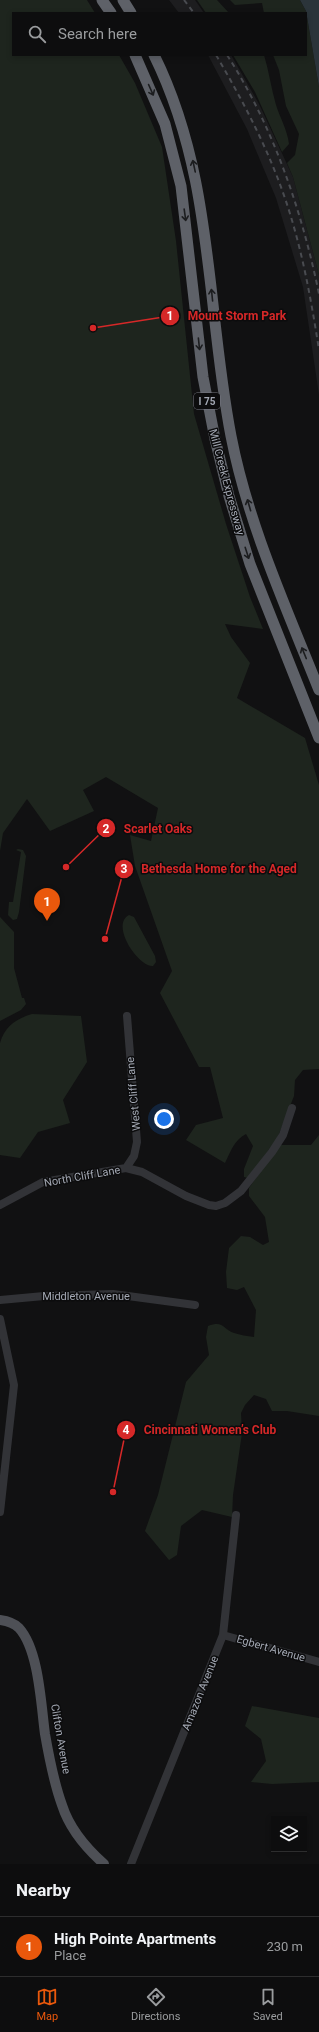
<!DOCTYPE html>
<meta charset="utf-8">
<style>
body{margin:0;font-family:Roboto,sans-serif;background:#1b1b1c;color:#f1f3f6}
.controls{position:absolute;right:12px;bottom:12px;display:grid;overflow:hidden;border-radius:0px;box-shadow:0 2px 6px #0003}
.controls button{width:36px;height:36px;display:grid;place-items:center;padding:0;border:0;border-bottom:1px solid #2d2d2e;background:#0d0d0e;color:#f1f3f6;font:20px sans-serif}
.you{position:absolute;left:164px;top:1119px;width:14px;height:14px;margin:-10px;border:3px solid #fff;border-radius:50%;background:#1a73e8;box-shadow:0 0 0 6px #1a73e833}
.badge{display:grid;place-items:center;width:26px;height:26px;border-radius:50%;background:#ea580c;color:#fff;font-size:13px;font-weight:700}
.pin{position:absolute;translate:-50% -33px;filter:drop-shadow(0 1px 2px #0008)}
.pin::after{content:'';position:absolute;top:21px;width:14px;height:12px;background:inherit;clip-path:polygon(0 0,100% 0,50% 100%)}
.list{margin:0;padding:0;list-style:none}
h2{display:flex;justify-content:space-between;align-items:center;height:52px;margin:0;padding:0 16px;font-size:17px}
h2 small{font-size:13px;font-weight:400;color:#9a9c9e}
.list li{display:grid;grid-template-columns:26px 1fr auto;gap:12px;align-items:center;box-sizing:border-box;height:60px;padding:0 16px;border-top:1px solid #2d2d2e}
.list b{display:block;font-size:15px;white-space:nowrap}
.list p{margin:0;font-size:13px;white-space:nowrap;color:#9a9c9e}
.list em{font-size:13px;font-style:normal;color:#9a9c9e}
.icon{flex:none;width:22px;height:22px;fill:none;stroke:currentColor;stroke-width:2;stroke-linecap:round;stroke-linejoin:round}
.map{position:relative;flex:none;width:319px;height:1864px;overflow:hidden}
.search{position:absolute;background:#0d0d0e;box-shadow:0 2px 6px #0003;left:12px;right:12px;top:12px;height:44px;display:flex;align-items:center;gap:10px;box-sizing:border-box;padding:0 14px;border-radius:0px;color:#9a9c9e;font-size:15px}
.sheet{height:112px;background:#0d0d0e}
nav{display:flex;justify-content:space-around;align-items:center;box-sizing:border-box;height:56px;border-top:1px solid #2d2d2e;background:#0d0d0e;font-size:11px;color:#9a9c9e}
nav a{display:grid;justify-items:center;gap:2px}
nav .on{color:#ea580c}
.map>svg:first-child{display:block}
</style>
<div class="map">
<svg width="319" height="1864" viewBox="0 0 319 1864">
<rect width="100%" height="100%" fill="#111112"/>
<path fill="#1d1d1f" d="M169 0H195L204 13H179Z
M208 55H231L259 104 293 177 319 275V395L303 287 276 198 247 129Z"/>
<path fill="#1e251e" d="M0 0H87L95 13H13V55H119L135 83 162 147 176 241 194 414 226 524 250 597 263 629 225 624 231 637 250 663 237 698 305 738 319 785V1069L303 1070 295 1080 294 1096 277 1139 248 1178 244 1177V1169L253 1146 246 1134C234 1140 231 1151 225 1163L186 1140 196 1125 223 1118 210 1067H199L160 993 172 971 135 866 130 835 151 841 158 808 106 777 83 790 94 811 50 831 27 799 3 833 0 851Z
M197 0H217L229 13H206Z
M230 0H300L306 11 319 87V275L293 177 287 163 295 155 299 134 286 106 279 70 273 55H306V13H264L262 3 235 5Z
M233 55H264C269 71 271 88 276 105 280 118 287 129 289 144L282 152 255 92Z
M18 849 23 850 26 856 19 912 17 919 13 920 8 915 9 902H13L21 852 16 850Z
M129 915 134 917 155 956 156 962 153 966C138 967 110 925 129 915Z
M0 917 14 932V968L22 998H24L26 1004 21 1010 0 1021Z
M32 1014 81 1016 87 1062 63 1100 70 1123 38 1132 20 1158 0 1155V1043C5 1026 16 1019 32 1014Z
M319 1135V1416L287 1411H272L266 1399 254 1395 245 1405 241 1413 242 1433 233 1495 232 1517 202 1510 181 1526 177 1555 169 1560 145 1531 158 1495 186 1382 209 1355 206 1337 208 1326C224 1320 222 1329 234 1333 240 1335 247 1336 254 1337L256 1310 244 1287 237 1290 227 1288 226 1272 229 1248 241 1236 250 1237 263 1245 269 1242 265 1217 249 1196V1188L279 1145H311Z
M252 1706 319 1718V1782L272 1784 251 1782 266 1761 261 1739 245 1726Z"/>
<path fill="#2b343a" d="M300 0H319V87L306 11Z"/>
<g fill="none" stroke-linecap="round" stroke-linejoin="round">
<path stroke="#323337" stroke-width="8" d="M126 1168 134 1156 137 1142 127 1016
M0 1205 43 1182 126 1168 142 1172 186 1196 209 1205 216 1206 225 1203 241 1191 272 1152 283 1135 292 1108
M0 1300 44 1296 113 1294 195 1305
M0 1319 14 1385 0 1512
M223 1635 319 1662
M131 1864 223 1635 236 1515"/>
<path stroke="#4e5056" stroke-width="10" d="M0 1620C7 1621 14 1623 19 1628 39 1650 41 1705 45 1734 49 1757 54 1783 62 1805 69 1827 86 1848 104 1864"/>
<path stroke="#5e6168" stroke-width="11" d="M102 0 111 13
M123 0 131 13
M135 55 165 124 181 186 203 377 215 439 229 496 250 564 319 738
M154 55C214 176 206 307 231 436 248 524 286 607 319 690"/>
<path stroke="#494b50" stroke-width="2" stroke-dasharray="5 4" stroke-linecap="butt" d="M184 0 194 13
M216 55C246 106 274 160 291 217 304 260 312 305 319 350
M227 55C273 126 302 211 319 294"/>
</g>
<defs><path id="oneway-shaft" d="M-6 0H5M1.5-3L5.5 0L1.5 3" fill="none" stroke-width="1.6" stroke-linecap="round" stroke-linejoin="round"/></defs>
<g stroke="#1c1d1f">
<use href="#oneway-shaft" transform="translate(151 90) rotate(66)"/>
<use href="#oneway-shaft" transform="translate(194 166) rotate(-102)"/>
<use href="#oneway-shaft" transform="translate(185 215) rotate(82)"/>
<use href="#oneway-shaft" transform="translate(212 295) rotate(-96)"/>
<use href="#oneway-shaft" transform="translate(199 344) rotate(84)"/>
<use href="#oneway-shaft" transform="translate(249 505) rotate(-106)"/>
<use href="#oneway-shaft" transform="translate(247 553) rotate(72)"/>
<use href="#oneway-shaft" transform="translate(304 653) rotate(-112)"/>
</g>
<g text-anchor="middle" stroke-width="3" stroke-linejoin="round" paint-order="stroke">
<rect fill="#0c0c0d" stroke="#767981" stroke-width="1" x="194" y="393" width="26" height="16" rx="3"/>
<g font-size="10" font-weight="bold" fill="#a3a8b3">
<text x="207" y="405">I 75</text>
</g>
<g font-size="11" fill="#a3a8b3" stroke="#0c0c0d">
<text transform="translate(227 482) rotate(75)" y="4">Mill Creek Expressway</text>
<text transform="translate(133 1094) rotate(-95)" y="4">West Cliff Lane</text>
<text transform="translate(82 1176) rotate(-10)" y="4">North Cliff Lane</text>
<text x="86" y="1300">Middleton Avenue</text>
<text transform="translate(271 1648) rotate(16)" y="4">Egbert Avenue</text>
<text transform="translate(200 1693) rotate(-68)" y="4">Amazon Avenue</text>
<text transform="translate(61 1739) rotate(80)" y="4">Clifton Avenue</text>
</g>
</g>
<path fill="none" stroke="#d62828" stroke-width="1.5" d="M93 328L170 316M66 867L106 828M105 939L124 869M113 1492L126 1430"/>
<g fill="#d62828" stroke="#0c0c0d" stroke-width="1.5">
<circle cx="93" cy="328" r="4"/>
<circle cx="66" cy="867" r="4"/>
<circle cx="105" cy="939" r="4"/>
<circle cx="113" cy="1492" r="4"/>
<circle cx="170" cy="316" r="10"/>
<circle cx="106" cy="828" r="10"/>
<circle cx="124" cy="869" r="10"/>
<circle cx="126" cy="1430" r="10"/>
</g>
<g font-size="12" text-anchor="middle" font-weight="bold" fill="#fff">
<text x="170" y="320">1</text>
<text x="106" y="833">2</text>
<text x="124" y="873">3</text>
<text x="126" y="1434">4</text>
</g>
<g font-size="12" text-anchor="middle" font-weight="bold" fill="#d62828" stroke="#0c0c0d" stroke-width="3" stroke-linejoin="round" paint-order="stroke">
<text x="237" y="320">Mount Storm Park</text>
<text x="158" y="833">Scarlet Oaks</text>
<text x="219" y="873">Bethesda Home for the Aged</text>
<text x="210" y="1434">Cincinnati Women’s Club</text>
</g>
</svg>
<div class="controls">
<button><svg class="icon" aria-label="layers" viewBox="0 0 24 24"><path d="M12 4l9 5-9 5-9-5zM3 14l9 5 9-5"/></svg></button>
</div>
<div class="you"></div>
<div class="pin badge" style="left:47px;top:921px">1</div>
<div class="search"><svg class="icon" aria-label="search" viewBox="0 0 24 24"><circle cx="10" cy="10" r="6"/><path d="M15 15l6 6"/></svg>Search here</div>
</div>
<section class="sheet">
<h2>Nearby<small></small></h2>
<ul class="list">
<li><span class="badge">1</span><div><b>High Pointe Apartments</b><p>Place</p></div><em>230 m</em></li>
</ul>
</section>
<nav>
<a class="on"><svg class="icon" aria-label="map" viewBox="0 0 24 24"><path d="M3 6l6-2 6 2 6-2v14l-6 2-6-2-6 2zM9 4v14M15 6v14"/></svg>Map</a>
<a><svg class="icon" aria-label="directions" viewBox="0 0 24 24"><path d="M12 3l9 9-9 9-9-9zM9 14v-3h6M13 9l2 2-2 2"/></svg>Directions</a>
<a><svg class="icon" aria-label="saved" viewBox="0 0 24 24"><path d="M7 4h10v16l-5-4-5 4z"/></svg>Saved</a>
</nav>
